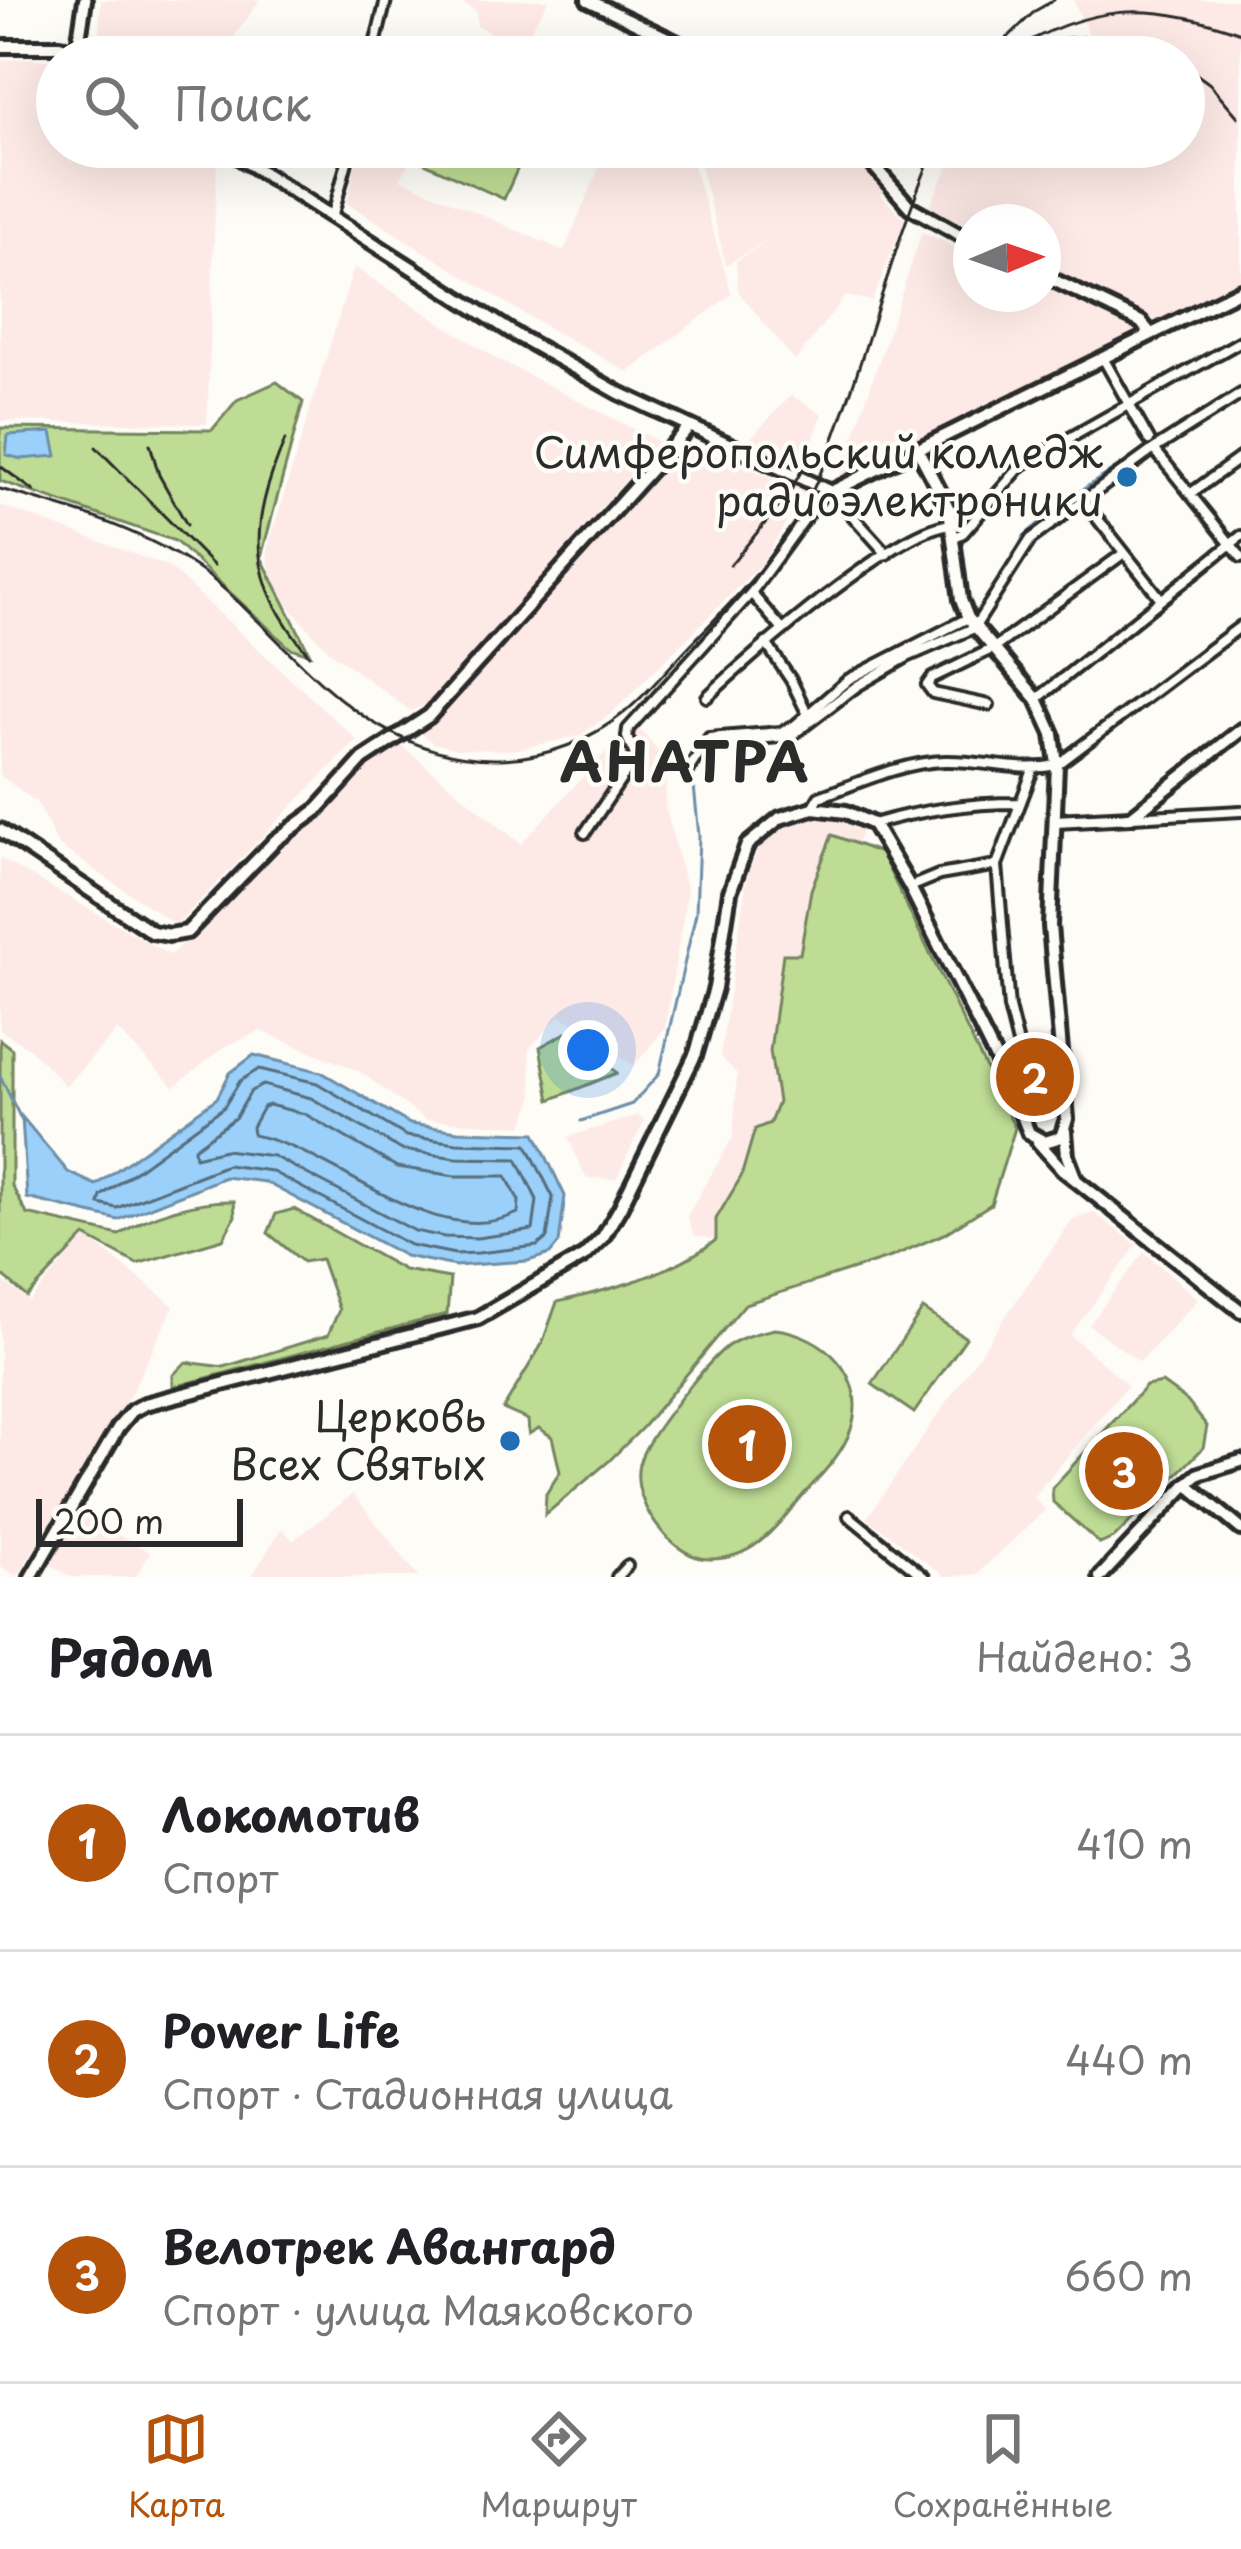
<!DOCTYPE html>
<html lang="ru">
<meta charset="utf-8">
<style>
body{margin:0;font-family:"Playpen Sans",sans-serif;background:#f6f6f6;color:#202124}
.compass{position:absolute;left:953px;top:204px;width:108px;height:108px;border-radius:50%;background:#fff;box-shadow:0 12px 48px #0002;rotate:88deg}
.scale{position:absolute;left:36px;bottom:30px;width:207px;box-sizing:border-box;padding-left:12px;border:6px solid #2b2b2b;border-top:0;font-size:33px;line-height:42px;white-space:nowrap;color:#2b2b2b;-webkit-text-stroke:9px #fdfcf7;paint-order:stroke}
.you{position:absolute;left:588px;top:1050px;width:42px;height:42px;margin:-30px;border:9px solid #fff;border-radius:50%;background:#1a73e8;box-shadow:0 0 0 18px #1a73e833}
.badge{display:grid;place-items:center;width:78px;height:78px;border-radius:50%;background:#b45309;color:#fff;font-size:39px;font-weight:700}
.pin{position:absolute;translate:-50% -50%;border:6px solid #fff;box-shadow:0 3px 12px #0006}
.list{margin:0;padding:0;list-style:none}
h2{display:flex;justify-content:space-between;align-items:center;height:156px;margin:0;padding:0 48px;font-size:51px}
h2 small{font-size:39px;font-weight:400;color:#757577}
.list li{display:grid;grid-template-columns:78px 1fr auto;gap:36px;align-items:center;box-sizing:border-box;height:216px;padding:0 48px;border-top:3px solid #e0e0e0}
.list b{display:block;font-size:45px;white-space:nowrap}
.list p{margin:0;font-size:39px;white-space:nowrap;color:#757577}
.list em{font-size:39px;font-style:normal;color:#757577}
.icon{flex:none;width:66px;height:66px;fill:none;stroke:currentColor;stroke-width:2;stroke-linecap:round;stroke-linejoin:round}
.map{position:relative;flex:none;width:1241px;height:1577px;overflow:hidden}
.search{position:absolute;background:#fff;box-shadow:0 12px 48px #0002;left:36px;right:36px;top:36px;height:132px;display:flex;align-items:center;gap:30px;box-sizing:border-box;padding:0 42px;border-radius:66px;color:#757577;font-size:45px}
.sheet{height:804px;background:#fff}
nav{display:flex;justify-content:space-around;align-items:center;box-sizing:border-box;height:168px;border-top:3px solid #e0e0e0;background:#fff;font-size:33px;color:#757577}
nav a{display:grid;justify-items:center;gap:6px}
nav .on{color:#b45309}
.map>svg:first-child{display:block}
</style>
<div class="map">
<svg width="1241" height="1577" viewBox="0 0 1241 1577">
<rect width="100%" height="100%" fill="#fdfcf7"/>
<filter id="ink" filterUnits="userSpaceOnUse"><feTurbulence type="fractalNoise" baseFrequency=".00833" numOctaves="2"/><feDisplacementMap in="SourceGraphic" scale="24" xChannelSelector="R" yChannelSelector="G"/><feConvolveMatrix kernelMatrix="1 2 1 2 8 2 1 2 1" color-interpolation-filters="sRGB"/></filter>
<g filter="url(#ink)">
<path fill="#fdeae6" d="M101 0H260L220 57H128L99 39Z
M455 0H549L519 49 477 26 476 11Z
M1073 0H1241V281L1157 321 1043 266V222H971V232L927 211 958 147H1184V57H1026L1089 34Z
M31 58 57 62V147H195L217 160 207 424 0 421V60Z
M360 147H416L400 179 564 251 608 147H662L692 162 732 294 628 372 524 314 347 203Z
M676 147H850L886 189 880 194 905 220 872 301 845 296 795 361 738 291 736 261 779 233 726 265 699 161Z
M922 232 971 254V294H1043V287L1138 331 840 478Z
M354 267 497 359 659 442 432 701 411 711 329 651 272 588 267 550Z
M791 395 822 414 804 466 748 441Z
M686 443 805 491 762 563 612 713 579 736 513 750 457 749 433 743 420 732 619 510Z
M0 505 169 567 357 740 176 925 58 845 37 803 0 775Z
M630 726 644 733 667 762 665 806 687 891 665 1028 634 1066 560 1015 529 1049 533 1098 523 1126 426 1120 359 1071 261 1031 224 1047 174 1087 117 1030 66 1086 29 1048 0 1030V858L170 955 373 763 402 746 521 844Z
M821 815 864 828 857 844 833 836 811 890 799 955 784 954 770 1051 778 1102 770 1123 755 1130 741 1177 716 1219V1240L694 1235 687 1216 733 1137 737 1074 720 1056 747 878 762 838 792 820Z
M638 1115 644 1121 616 1179 586 1178 568 1137Z
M1093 1212 1137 1245 1070 1335 1128 1385 1033 1497 1045 1510 977 1574 946 1577 867 1518 1072 1220Z
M86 1236 174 1306 131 1393 17 1577 0 1566V1278L29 1302Z
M1144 1252 1198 1299 1140 1362 1089 1325Z
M353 1494 419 1577H251L282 1528 293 1541Z
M77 1513 150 1552 136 1577H71L51 1565Z"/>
<path fill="#bedc94" stroke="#748460" stroke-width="3" d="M424 147H508L524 154 504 199 418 160Z
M277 382 303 402 261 557 310 654 290 648 175 541 0 481V428L212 430 237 400Z
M832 835 881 853 1015 1128 991 1204 944 1234 891 1257 745 1304 643 1427 608 1462 545 1515 546 1494 560 1472 552 1437 539 1428 529 1434 528 1420 503 1409 542 1344 557 1302C610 1290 672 1274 716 1240V1219L741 1177 755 1129 770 1123 778 1102 770 1051 783 954H800L811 890Z
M571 1030 617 1073 550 1100 540 1047Z
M0 1040 12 1049V1186L27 1214 119 1235C148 1214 198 1200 234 1201L235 1216 223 1239 137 1264 85 1236 27 1297 0 1273Z
M294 1209 404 1270 450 1278 447 1314 173 1387V1375L186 1362 224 1367 328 1335 339 1310 321 1259 303 1262 268 1233 276 1214Z
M923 1309 966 1338 914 1413 872 1384Z
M775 1329C823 1334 869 1376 851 1429 842 1455 821 1475 803 1495 777 1526 754 1560 709 1559 692 1559 674 1546 663 1533 646 1514 631 1483 641 1458 649 1435 705 1365 724 1349 738 1337 757 1333 775 1329Z
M1162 1383 1187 1401 1207 1426 1203 1448 1115 1537 1100 1544 1053 1502 1052 1488 1146 1386Z"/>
<path fill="#9ad0f9" stroke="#6e8ea7" stroke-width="3" d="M52 432 57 456 21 459 6 455 8 435Z
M254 1055 321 1072 410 1124 458 1131 535 1133 565 1196 559 1243 550 1254 528 1261 455 1266 405 1256 265 1182 225 1177 118 1220 27 1198 22 1117 68 1172 96 1185 217 1098 230 1073Z"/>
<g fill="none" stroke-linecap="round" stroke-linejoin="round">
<path stroke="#576d7d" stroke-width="3" d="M259 1069 317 1083 406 1136 457 1143 527 1145 553 1197 547 1238 537 1246 478 1253 455 1254 410 1245 271 1171 227 1165 117 1208 99 1204 101 1196 224 1107 240 1081Z
M263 1085 311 1098 402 1150 456 1158 517 1159 537 1200 533 1230 477 1238 444 1237 415 1231 273 1156 225 1150 195 1157 194 1148 236 1117 251 1091Z
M269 1105 305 1114 397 1167 455 1176H506L519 1201 518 1213C432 1254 336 1150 253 1135L252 1127 263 1107Z"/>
<path stroke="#6e8ea7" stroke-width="3" d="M1009 568 1024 536 1071 497 1241 388
M937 638 966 624
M834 699 880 667
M0 1076 23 1123
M581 1121 632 1104 659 1074 696 913 699 836 693 776 696 767"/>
<defs>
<path id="minor" d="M372 57 386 0
M332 218 351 147
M1103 358 1149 440
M1154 449 1241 557
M1190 494 1241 457
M1082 499 1161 599
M955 537 963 533 1022 465 1241 341
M751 593 782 629
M766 643 791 680 808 715
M707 697C749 657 899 526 953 524
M1037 699 1241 536
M989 705 933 693 927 685 932 678 994 648 1124 553
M725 742 791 736 857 686 907 657 974 628 1031 539 1154 449 1241 394
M687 772 709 738 781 732 794 726 849 679 968 618
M813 808 819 797C859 783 902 762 945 761 984 760 1018 773 1057 765L1241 626
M1132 817 1241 811
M873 824C921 810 969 803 1018 803
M585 833 636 757 627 737 628 729 751 593 822 495 831 492 887 554
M910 887 939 875 997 865
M1026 1076 1009 1008 997 865 1033 770
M849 1516 924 1577
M617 1577 627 1566"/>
<path id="tertiary" d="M1055 821 1131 817 1241 730
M0 830 152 932 169 935 187 932 276 840 316 811 363 759 429 716 688 428"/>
<path id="secondary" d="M588 0 707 57
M0 46H60L86 57
M77 52 85 0
M223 147 518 336 619 393 831 492 1241 290
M857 147 910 207 971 241
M1043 275 1141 322 1150 333
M1013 1093C1032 1103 1049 1105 1062 1086
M1065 1131 1067 1156 1075 1177
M1038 1142 1062 1169 1241 1311
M1187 1484 1241 1529
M31 1577 118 1428 132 1411 145 1404 478 1318 584 1256 603 1237 620 1208 696 1053 715 988 730 892 747 845 780 818 813 808 846 812 873 824 910 887 1013 1093 1029 1133 1045 1142 1061 1137 1067 1119 1050 926 1057 765 1053 734 1037 699 968 618 961 600 949 509 918 450
M1100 1577 1187 1484 1199 1474 1241 1461"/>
</defs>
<use href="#minor" stroke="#2b2b2b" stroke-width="16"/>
<use href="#tertiary" stroke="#2b2b2b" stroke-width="20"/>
<use href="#secondary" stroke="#2b2b2b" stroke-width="20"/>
<use href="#minor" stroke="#fdfcf7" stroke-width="8"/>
<use href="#tertiary" stroke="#fdfcf7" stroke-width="10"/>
<use href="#secondary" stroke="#fdfcf7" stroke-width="10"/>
<path stroke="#2b2b2b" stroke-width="3" d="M1042 43C1086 30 1130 39 1171 57
M997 48 1035 11 1054 0
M1006 54C1089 4 1149 0 1241 33
M1184 65 1210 84 1238 117
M285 440C248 528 246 579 309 655
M150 444 159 475 187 525
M96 447 214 566
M0 466 34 491
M0 489C73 509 156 533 216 582 271 628 316 689 379 726 460 773 552 771 625 712 651 691 672 663 695 640 732 601 773 561 800 514 823 475 837 430 852 388 879 307 901 225 935 147
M730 565 787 497 808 459"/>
</g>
</g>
<g fill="#1f6fb2" stroke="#fdfcf7" stroke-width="4.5">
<circle cx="1127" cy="477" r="12"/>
<circle cx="510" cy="1441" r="12"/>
</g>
<g text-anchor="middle" stroke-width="9" stroke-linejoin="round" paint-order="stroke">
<g font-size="42" fill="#2b2b2b" stroke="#fdfcf7" text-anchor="end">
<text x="1103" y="468">Симферопольский колледж<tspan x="1103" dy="48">радиоэлектроники</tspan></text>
<text x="486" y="1432">Церковь<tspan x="486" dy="48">Всех Святых</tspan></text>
</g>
<g font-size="54" font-weight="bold" letter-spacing="3" fill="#2b2b2b" stroke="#fdfcf7">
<text x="686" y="782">АНАТРА</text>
</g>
</g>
</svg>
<svg class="compass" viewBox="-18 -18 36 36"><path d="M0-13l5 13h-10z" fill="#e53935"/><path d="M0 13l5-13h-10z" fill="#757577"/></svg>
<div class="scale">200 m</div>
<div class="you"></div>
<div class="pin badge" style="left:747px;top:1444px">1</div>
<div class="pin badge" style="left:1035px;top:1077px">2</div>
<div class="pin badge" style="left:1124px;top:1471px">3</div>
<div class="search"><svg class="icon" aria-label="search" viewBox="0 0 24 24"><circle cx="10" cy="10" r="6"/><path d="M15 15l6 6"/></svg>Поиск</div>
</div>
<section class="sheet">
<h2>Рядом<small>Найдено: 3</small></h2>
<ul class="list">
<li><span class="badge">1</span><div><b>Локомотив</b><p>Спорт</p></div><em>410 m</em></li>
<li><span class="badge">2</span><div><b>Power Life</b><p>Спорт · Стадионная улица</p></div><em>440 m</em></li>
<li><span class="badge">3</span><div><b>Велотрек Авангард</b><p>Спорт · улица Маяковского</p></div><em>660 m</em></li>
</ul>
</section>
<nav>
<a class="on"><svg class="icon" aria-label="map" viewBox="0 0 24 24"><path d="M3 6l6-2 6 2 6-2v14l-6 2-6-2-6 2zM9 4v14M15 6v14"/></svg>Карта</a>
<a><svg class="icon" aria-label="directions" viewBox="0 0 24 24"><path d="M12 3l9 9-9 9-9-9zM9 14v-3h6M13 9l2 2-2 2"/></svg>Маршрут</a>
<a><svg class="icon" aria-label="saved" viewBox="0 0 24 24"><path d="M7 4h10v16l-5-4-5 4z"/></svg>Сохранённые</a>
</nav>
